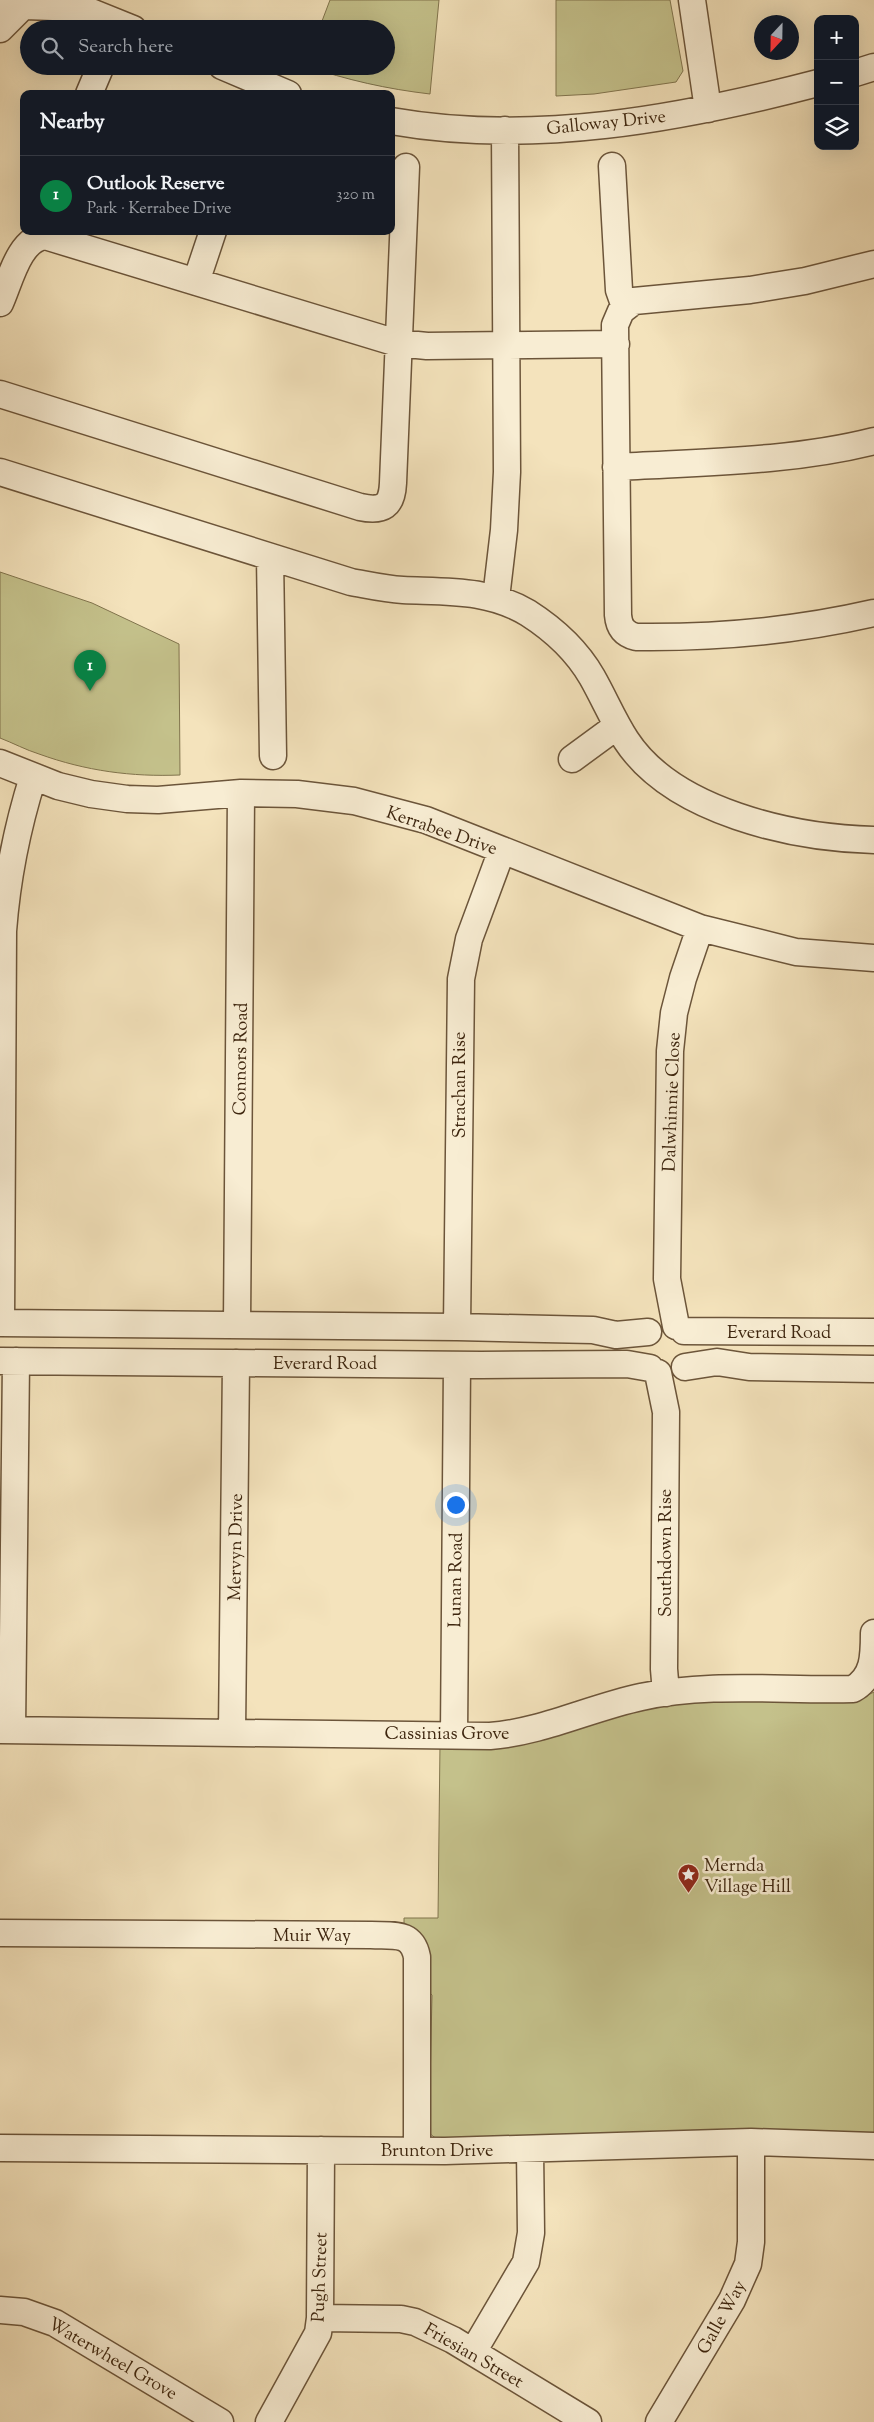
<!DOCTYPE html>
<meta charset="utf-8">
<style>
body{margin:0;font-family:"Sorts Mill Goudy",serif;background:#242831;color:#f1f3f6}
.controls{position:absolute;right:15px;top:15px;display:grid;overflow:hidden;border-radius:10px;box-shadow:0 5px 20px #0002}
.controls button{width:45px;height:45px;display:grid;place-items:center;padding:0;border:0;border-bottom:1px solid #363941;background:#171b24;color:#f1f3f6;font:25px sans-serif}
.compass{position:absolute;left:754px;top:15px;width:45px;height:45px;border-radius:50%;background:#171b24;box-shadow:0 5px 20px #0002;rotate:202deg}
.you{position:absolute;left:455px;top:1504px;width:18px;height:18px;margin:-12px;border:4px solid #fff;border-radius:50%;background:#1a73e8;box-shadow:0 0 0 8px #1a73e833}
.badge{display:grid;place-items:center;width:32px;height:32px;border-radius:50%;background:#0b8043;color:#fff;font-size:16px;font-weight:700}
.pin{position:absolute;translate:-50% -41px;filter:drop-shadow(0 1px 2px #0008)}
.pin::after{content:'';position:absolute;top:26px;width:18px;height:15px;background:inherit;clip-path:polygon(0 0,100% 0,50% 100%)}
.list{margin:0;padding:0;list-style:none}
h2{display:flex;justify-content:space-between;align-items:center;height:65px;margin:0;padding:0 20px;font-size:21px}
h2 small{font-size:16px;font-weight:400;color:#9ea1a6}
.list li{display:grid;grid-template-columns:32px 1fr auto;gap:15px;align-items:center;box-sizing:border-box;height:80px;padding:0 20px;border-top:1px solid #363941}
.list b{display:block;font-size:19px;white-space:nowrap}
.list p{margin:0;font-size:16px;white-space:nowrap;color:#9ea1a6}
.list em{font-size:16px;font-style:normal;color:#9ea1a6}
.icon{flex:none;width:28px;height:28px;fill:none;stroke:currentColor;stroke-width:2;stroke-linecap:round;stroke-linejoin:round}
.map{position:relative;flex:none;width:874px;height:2422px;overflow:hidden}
.search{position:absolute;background:#171b24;box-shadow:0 5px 20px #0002;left:20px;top:20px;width:375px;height:55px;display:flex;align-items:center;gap:12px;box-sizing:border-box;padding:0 18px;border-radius:28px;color:#9ea1a6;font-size:19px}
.panel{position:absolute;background:#171b24;box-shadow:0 5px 20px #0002;left:20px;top:90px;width:375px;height:145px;border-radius:10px}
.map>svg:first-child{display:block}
</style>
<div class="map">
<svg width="874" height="2422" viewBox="0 0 874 2422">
<rect width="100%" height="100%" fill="#f4e3bc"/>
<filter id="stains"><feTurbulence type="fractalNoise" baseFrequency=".004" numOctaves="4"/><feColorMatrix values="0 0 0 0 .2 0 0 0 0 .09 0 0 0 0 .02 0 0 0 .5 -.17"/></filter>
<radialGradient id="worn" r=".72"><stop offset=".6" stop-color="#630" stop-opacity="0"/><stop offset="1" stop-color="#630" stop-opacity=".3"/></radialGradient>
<path fill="#c4c18b" stroke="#81744d" d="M330 0H439L430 94C387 89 347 80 306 66H386V29H319Z
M556 0H670L683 71 676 82 594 94 556 96Z
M0 572 92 603 179 644 180 775C132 777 86 771 39 754 26 750 13 743 0 738Z
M874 1692V2133L803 2130 510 2141 438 2140 429 2133 424 2092 430 2086 432 1995 425 1988 424 1938 417 1931 404 1926V1918H438L440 1744 592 1720 678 1702 858 1700Z"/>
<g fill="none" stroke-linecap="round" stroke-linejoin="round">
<defs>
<path id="minor" d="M73 0 81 8 133 29
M692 0 708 109
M0 6C12 11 23 8 33 0
M25 6 81 8
M0 29 22 7
M222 66 288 94
M855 73 874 67
M89 94 100 68
M391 121C533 146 680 119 818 83
M612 166 619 290 625 307
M874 264 805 281 750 290 634 301 621 311 615 325 618 615C619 627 624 634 636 637 716 638 796 631 874 613
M196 282 213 231
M0 303C10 281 19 239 45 236L397 343 427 346 616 344
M0 394 360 507C383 512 392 506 393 483L406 167
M616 467C701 462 791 462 874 441
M0 472 351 582C368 585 385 589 403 590 448 592 488 589 528 613 553 629 577 651 592 677 604 698 613 720 626 740 673 812 793 838 874 840
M270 557 273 756
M496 598 504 530 507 472 505 130
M572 759 617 726
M0 763 58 786 91 794 127 799 158 800 241 793 297 794 354 801 426 820 700 928 796 952 874 958
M0 1323 457 1327 593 1330 616 1335 648 1332
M1 1323 3 931C7 878 17 828 33 777
M237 1325 241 793
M676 1326 667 1279 670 1051 674 1013 683 978 700 928
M457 1327 461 979 469 939 502 850
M684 1331 874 1332
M0 1361 481 1365 627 1364 650 1368
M685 1367 717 1362 749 1367 874 1369
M658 1373 666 1412 664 1669 666 1693
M0 1730 490 1736C542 1732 590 1708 641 1697 710 1682 783 1691 853 1689 874 1677 874 1656 874 1633
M12 1730 16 1361
M232 1732 236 1363
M454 1735 457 1365
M0 1933 371 1935C393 1936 412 1931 417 1957V2151
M0 2148 445 2151 751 2142 874 2146
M0 2310 24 2312 55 2323 220 2422
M320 2318 401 2319 415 2322 453 2340 588 2422
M473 2352 526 2262 531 2233 530 2150
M269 2422 318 2333 320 2318 321 2150
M659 2422 732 2300 748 2264 751 2242V2142"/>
</defs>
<use href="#minor" stroke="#6c553a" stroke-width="29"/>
<use href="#minor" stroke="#f8edd3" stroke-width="26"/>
</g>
<defs>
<symbol id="sight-pin" viewBox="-11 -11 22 30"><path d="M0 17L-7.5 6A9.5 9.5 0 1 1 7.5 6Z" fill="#8f2418" stroke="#f8edd3"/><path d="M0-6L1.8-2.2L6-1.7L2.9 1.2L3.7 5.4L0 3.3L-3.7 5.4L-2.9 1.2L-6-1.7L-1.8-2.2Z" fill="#fff"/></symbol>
</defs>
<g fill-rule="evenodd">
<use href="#sight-pin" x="676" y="1862" width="25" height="34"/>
</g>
<g text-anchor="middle" stroke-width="5" stroke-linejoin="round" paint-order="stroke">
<g font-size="18" fill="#3e260f" stroke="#f8edd3">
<text transform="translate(606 122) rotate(-6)" y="6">Galloway Drive</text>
<text transform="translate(442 830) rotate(19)" y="6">Kerrabee Drive</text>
<text transform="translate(240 1059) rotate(-89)" y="6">Connors Road</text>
<text transform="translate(459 1085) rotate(-90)" y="6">Strachan Rise</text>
<text transform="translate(671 1102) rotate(-88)" y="6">Dalwhinnie Close</text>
<text x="779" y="1338">Everard Road</text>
<text x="325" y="1369">Everard Road</text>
<text transform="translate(235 1547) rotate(-89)" y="6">Mervyn Drive</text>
<text transform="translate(665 1553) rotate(-90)" y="6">Southdown Rise</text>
<text transform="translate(455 1580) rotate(-89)" y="6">Lunan Road</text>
<text x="447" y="1739">Cassinias Grove</text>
<text x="312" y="1941">Muir Way</text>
<text x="437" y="2156">Brunton Drive</text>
<text transform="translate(319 2277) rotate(-88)" y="6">Pugh Street</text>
<text transform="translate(721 2317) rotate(-61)" y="6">Galle Way</text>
<text transform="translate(474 2355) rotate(30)" y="6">Friesian Street</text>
<text transform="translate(113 2358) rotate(30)" y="6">Waterwheel Grove</text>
</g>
<g font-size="18" fill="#3e260f" stroke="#f8edd3" text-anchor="start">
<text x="704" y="1871">Mernda<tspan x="704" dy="21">Village Hill</tspan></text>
</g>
</g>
<rect width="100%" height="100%" filter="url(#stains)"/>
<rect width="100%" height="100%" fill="url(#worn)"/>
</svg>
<div class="controls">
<button>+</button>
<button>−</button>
<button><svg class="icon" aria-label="layers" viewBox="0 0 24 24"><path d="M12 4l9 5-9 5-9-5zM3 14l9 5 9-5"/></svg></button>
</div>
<svg class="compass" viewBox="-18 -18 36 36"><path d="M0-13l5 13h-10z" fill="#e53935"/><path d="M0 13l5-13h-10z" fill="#9ea1a6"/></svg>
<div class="you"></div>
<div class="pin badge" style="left:90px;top:691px">1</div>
<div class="search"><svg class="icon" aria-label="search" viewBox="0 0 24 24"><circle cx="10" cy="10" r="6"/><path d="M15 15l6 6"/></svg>Search here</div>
<section class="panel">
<h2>Nearby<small></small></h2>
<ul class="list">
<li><span class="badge">1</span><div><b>Outlook Reserve</b><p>Park · Kerrabee Drive</p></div><em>320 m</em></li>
</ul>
</section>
</div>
